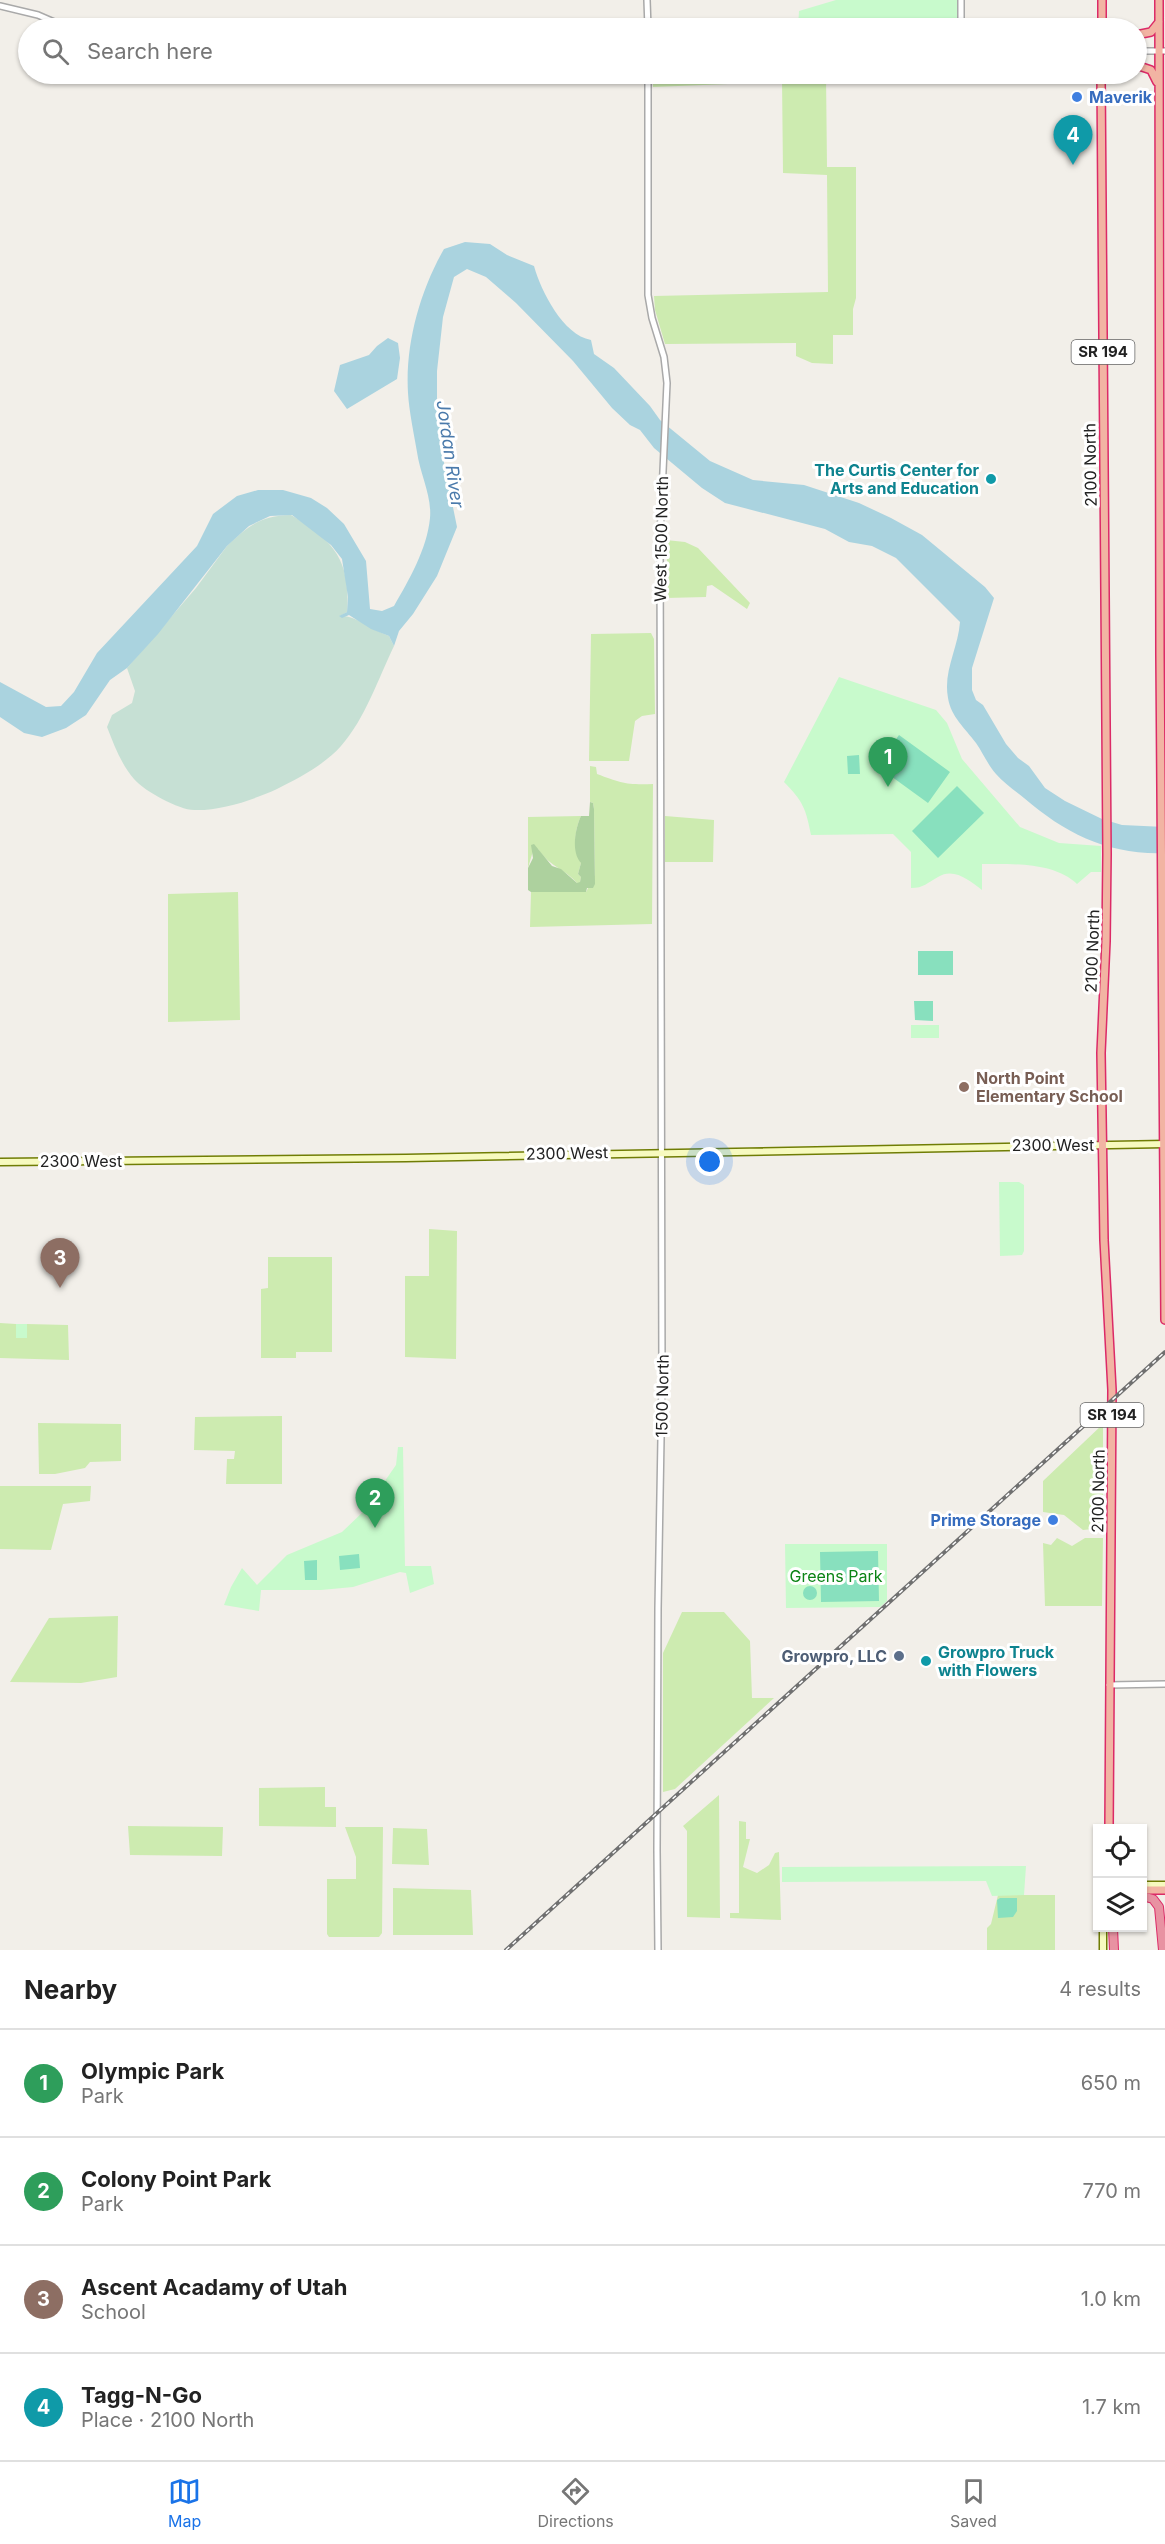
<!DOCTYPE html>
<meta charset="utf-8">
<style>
body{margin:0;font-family:Inter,sans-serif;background:#f2f2f2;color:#222}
.controls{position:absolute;right:18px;bottom:18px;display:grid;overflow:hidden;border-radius:0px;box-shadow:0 2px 4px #0004}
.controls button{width:54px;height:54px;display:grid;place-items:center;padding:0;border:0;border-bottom:2px solid #e0e0e0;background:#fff;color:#222;font:30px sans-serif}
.you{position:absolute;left:710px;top:1162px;width:21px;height:21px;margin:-15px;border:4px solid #fff;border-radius:50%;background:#1a73e8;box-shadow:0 0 0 9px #1a73e833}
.badge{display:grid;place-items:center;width:39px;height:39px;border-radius:50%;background:#1a73e8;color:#fff;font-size:20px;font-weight:700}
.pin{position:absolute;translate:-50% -50px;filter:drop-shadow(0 2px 3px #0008)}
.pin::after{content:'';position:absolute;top:32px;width:21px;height:18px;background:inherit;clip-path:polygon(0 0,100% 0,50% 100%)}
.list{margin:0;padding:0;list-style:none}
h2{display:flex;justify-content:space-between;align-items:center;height:78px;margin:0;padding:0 24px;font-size:26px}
h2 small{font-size:20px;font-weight:400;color:#767676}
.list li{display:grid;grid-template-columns:39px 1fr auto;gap:18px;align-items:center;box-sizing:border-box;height:108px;padding:0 24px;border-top:2px solid #e0e0e0}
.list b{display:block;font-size:22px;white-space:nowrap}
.list p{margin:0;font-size:20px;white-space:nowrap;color:#767676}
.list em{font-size:20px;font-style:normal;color:#767676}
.icon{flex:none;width:33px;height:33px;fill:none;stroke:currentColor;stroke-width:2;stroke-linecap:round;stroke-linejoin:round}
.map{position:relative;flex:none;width:1165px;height:1950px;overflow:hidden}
.search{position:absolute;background:#fff;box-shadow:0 2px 4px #0004;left:18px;right:18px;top:18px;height:66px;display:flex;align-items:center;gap:15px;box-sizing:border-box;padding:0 21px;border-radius:33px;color:#767676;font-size:22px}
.sheet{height:510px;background:#fff}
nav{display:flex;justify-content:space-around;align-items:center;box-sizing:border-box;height:84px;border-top:2px solid #e0e0e0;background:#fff;font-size:16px;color:#767676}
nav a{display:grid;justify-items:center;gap:3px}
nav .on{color:#1a73e8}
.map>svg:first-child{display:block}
</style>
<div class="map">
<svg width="1165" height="1950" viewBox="0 0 1165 1950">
<rect width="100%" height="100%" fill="#f2efe9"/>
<path fill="#cdebb0" d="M653 74H826L827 167H856V298L853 309V335H833V364L812 363 796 356V343L665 344 655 310 654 296 828 292 827 175 783 173 782 79H756L753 83 653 87Z
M666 540 685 542 698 548 750 603 747 609 712 585 707 586 706 597 666 598 667 559 663 558V542Z
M651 633 654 639 655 714 642 716 635 721 629 761H589L591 634Z
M590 766 596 767 597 774C621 783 626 785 653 784L652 924 530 927 531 892H586L595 875 594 809 593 803 590 802Z
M581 816C574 831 573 849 581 863L578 874 581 877 580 883H577C565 869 550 867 538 849L533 851 528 868V817Z
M665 816 714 820 713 862H665Z
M238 892 240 1020 168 1022V894Z
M429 1229 457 1231 456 1359 405 1357V1276H429Z
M268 1257H332V1352H296V1358H261V1289L268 1288Z
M0 1323 16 1324V1337L27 1338V1324L68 1325 69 1360 0 1358Z
M282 1416V1484H226L227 1459H234L235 1451 194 1450 195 1417Z
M38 1423 121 1424V1461L90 1462 85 1468 55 1474H39Z
M1103 1424V1528L1083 1530 1064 1515 1043 1512V1481Z
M0 1486H91L90 1501 63 1504 51 1550 0 1549Z
M1057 1538 1072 1546 1085 1538H1103L1102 1606H1045L1043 1543 1051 1545Z
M682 1612H724L750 1641 752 1698H774L675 1789 663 1792V1653Z
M118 1616 117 1677 81 1683 10 1682 49 1618Z
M325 1787V1807H336V1827L259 1826V1788Z
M719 1795 720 1918 687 1917V1831L683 1826Z
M739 1821 746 1822V1839H750L743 1867 757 1873 769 1865 775 1853 779 1852 781 1920 730 1918V1913H739Z
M128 1826 223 1827 222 1856 130 1855Z
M345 1827H383L382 1933 379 1937H329L327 1934V1879H356V1857Z
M393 1828 427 1829 429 1865 392 1864Z
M393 1888 471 1890 473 1935H393Z
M998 1895H1055V1950H987V1928L991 1924Z"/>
<path fill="#add19e" d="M590 802 593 803 594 809 595 884 593 888H587L586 892H531L528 890V868L533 858 531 845 534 844 552 866 561 869 577 883 580 882 581 877 578 874 581 863C571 852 575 829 581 816H589Z"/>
<path fill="#c6e0d4" d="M291 515C334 540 351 561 347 612L340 616C355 615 373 630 389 636L394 646C378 679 365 719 341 746 324 765 299 778 277 789 253 800 220 811 194 810 179 810 144 791 134 779 121 764 114 745 107 727L112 715 132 703 135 691 127 668 196 588 227 546C249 525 261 516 291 515Z"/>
<path fill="#c8facc" d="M836 0H957V28H798L799 11Z
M839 677 936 710 947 723 962 759 1020 827 1059 843 1101 846V872H1091L1077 884C1054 862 1012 864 982 864V890C970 881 954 867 938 877 927 883 924 888 911 888V852L893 834 811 835C806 809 803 801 784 782Z
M911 1025H939V1038H911Z
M999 1182H1019L1024 1185V1251L1022 1255 1000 1256Z
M16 1324H27V1338H16Z
M398 1447H403L405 1566H431L434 1584 410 1593 406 1573 400 1572 353 1587 321 1590H261L259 1611 224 1605 231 1587 242 1568 257 1585 287 1555 342 1532 364 1511 396 1465Z
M785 1544H887V1601L880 1607 786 1608Z
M1026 1866 1024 1895 992 1896 986 1881 782 1882V1867Z"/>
<path fill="#88e0be" d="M899 735 950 772 928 803 877 766Z
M859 755 860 774H848L847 756Z
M957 786 984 813 938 858 912 831Z
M918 951H953V975H918Z
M914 1001H933V1021L915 1020Z
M878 1551 879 1601 821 1602 820 1552Z
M359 1554 360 1568 340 1570 339 1556Z
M317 1560V1580H305L304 1561Z
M803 1593a7 7 0 1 1 14 0a7 7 0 1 1-14 0Z
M1000 1898H1017V1911L1013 1917 998 1918 997 1900Z"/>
<path fill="#aad3df" d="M465 242 490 244 507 255 534 266C541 291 563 335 591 340L594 354 614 368 650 406 660 420 710 461 753 480 804 485 859 503 891 518 922 535 985 587 994 598 972 668V690L976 700 983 705 1006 744 1018 758 1029 766 1045 788 1065 801 1102 819 1122 825 1165 827V853C1108 855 1066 834 1024 798 1014 790 1004 783 996 774 988 765 983 753 976 743 965 728 951 717 948 698 943 671 958 649 960 622L896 558 872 546 849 542 825 529 725 503 702 488 654 448 640 430 630 425 612 408 573 361 516 303 486 277 467 269 454 277 443 317 437 371V409L444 437V463L457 527 437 576 413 614 399 631 394 646 389 636 371 629 349 615 342 618 339 616 347 612 348 597 342 559 331 545 292 515 270 516 249 526 227 546 158 634 127 668 110 680 86 715 66 728 42 737 24 733 0 717V682L46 707 61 706 74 692 97 653 197 546 213 514 237 496 258 490H283L311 498 327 508 344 524 366 561 370 609 382 611 394 606C409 580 427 549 430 518 432 496 420 474 417 452 414 434 409 411 408 393 405 344 420 291 444 249Z
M388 338 398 343 400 358 397 379 347 409 334 391 340 365 369 355 377 346Z"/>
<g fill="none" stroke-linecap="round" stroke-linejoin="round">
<defs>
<path id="tertiary" d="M647 0 648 28
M961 0V28
M0 6 38 15 68 28
M1136 51H1165
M648 74V295L652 318 664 357 667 383 660 537 662 1381 658 1609 657 1851
M1109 1685 1165 1684
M657 1850 658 1950"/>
<path id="secondary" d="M0 1162 406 1158 1165 1144
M1142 1885H1165
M1103 1950V1928"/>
<path id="trunk" d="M1159 0 1160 655 1165 1320
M1102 28V0
M1136 35 1151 32 1159 22
M1136 65 1151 70 1157 82
M1101 74 1107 854 1106 941 1101 1053 1104 1240 1112 1390 1109 1828
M1142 1890H1165"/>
<path id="motorway" d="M1142 1896 1153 1899 1159 1907 1163 1950
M1113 1928 1114 1950"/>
</defs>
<use href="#tertiary" stroke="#a9a9a9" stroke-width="8"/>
<use href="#secondary" stroke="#707d05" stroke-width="9"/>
<use href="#trunk" stroke="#dc2a67" stroke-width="10"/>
<use href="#motorway" stroke="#dc2a67" stroke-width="10"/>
<use href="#tertiary" stroke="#fff" stroke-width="5"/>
<use href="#secondary" stroke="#f7fabf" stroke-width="6"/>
<use href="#trunk" stroke="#f2b4a3" stroke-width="7"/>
<use href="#motorway" stroke="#e892a2" stroke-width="8"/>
<defs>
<path id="rail" d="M506 1950 1165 1352"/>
</defs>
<use href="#rail" stroke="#707070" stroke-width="4"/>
<use href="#rail" stroke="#fff" stroke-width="1.5" stroke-dasharray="4.5" stroke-linecap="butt"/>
</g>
<g fill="#3f7fe0" stroke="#fff" stroke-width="2">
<circle cx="1077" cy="97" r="6"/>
<circle cx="1053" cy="1520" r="6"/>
</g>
<g fill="#0f9aa8" stroke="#fff" stroke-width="2">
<circle cx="991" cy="479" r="6"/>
<circle cx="926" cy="1661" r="6"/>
</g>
<circle fill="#8d6e63" stroke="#fff" stroke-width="2" cx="964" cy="1087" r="6"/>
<circle fill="#5c6f8a" stroke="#fff" stroke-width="2" cx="899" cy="1656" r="6"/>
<g text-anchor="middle" stroke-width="6" stroke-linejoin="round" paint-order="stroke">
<g fill="#fff" stroke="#646464" stroke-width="1.5">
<rect x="1071.5" y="340" width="63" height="24" rx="4.5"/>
<rect x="1080.5" y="1403" width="63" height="24" rx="4.5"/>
</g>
<g font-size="15" font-weight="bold" fill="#222">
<text x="1103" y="357">SR 194</text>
<text x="1112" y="1420">SR 194</text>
</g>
<g font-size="16" font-weight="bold" fill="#366cbe" stroke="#fff" text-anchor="start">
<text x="1089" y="103">Maverik</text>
<text x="1041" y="1526" text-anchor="end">Prime Storage</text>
</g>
<g font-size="16" fill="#222" stroke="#fff">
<text transform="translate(1090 465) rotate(-91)" y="6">2100 North</text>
<text transform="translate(661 539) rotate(-89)" y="6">West 1500 North</text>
<text transform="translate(1092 951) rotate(-88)" y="6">2100 North</text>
<text x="1053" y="1151">2300 West</text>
<text transform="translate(567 1153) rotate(-1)" y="6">2300 West</text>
<text x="81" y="1167">2300 West</text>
<text transform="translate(662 1396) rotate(-89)" y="6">1500 North</text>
<text transform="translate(1098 1491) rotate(-89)" y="6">2100 North</text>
</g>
<g font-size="16" font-weight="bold" fill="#0d838f" stroke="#fff" text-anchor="end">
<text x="979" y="476">The Curtis Center for<tspan x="979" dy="18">Arts and Education</tspan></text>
<text x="938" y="1658" text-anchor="start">Growpro Truck<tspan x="938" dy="18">with Flowers</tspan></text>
</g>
<g font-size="16" font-weight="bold" fill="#785e54" stroke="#fff" text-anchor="start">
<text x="976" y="1084">North Point<tspan x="976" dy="18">Elementary School</tspan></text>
</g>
<g font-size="16" fill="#0c8416" stroke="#fff">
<text x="836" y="1582">Greens Park</text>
</g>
<g font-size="16" font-weight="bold" fill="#4e5e75" stroke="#fff" text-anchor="end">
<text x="887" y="1662">Growpro, LLC</text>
</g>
<g font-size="18" font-style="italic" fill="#4a7aab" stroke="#fff">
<text transform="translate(450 454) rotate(82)" y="6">Jordan River</text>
</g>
</g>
</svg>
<div class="controls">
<button><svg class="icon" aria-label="locate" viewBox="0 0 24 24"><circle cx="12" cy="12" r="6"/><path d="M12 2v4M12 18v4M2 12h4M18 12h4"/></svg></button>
<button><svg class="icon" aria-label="layers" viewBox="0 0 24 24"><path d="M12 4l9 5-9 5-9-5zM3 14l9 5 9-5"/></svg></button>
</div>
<div class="you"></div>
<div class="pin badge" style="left:888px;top:787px;background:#2e9e5b">1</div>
<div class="pin badge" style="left:375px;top:1528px;background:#2e9e5b">2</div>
<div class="pin badge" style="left:60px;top:1288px;background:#8d6e63">3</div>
<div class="pin badge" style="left:1073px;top:165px;background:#0f9aa8">4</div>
<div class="search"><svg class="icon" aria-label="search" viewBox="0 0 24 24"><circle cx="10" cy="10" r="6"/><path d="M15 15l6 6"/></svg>Search here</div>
</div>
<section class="sheet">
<h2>Nearby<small>4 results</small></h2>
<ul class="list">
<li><span class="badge" style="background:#2e9e5b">1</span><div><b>Olympic Park</b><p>Park</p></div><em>650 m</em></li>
<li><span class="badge" style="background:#2e9e5b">2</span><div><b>Colony Point Park</b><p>Park</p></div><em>770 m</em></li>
<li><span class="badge" style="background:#8d6e63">3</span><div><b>Ascent Acadamy of Utah</b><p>School</p></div><em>1.0 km</em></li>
<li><span class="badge" style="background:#0f9aa8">4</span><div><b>Tagg-N-Go</b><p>Place · 2100 North</p></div><em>1.7 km</em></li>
</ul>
</section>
<nav>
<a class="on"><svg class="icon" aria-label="map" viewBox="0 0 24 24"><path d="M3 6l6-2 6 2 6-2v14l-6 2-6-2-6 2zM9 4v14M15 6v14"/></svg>Map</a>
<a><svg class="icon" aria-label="directions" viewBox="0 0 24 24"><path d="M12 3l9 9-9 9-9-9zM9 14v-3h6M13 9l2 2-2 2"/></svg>Directions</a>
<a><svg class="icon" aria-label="saved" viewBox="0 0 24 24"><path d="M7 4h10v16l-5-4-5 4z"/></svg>Saved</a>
</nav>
